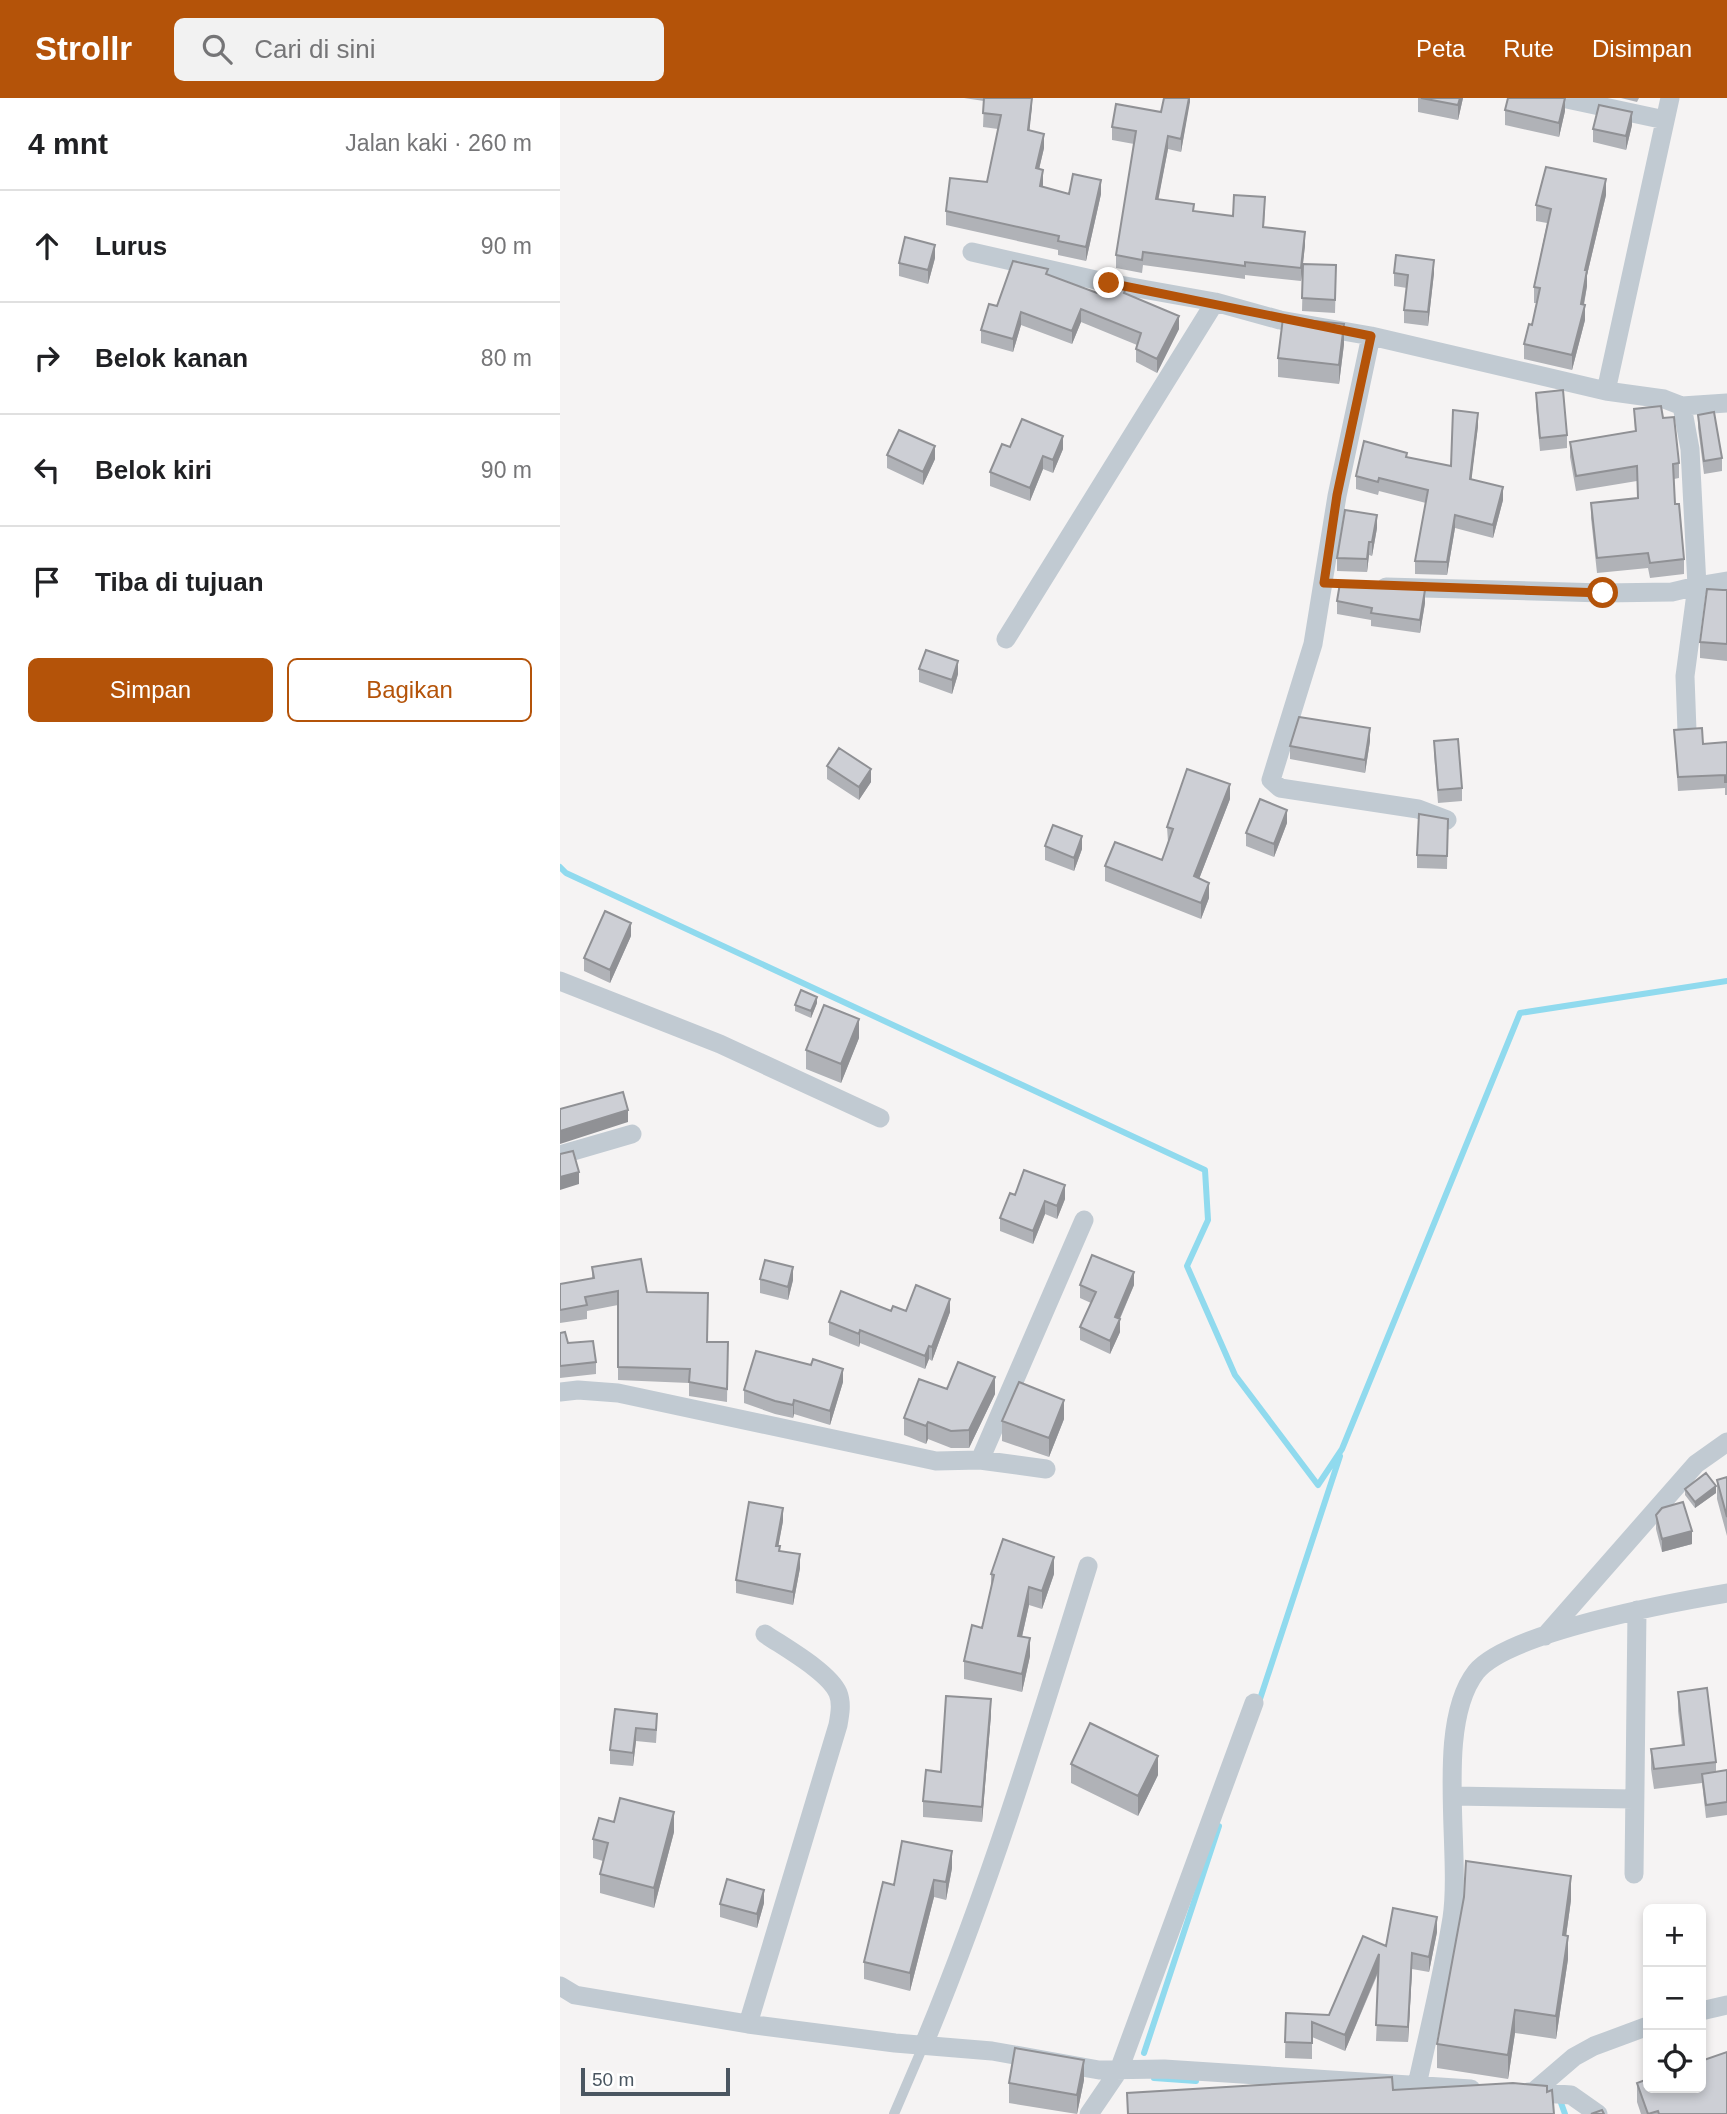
<!DOCTYPE html>
<html lang="id">
<meta charset="utf-8">
<style>
body{margin:0;font-family:Helvetica,sans-serif;background:#f2f2f2;color:#202124}
.controls{position:absolute;right:21px;bottom:21px;display:grid;overflow:hidden;border-radius:10px;box-shadow:0 4px 10px #0003}
.controls button{width:63px;height:63px;display:grid;place-items:center;padding:0;border:0;border-bottom:2px solid #e0e0e0;background:#fff;color:#202124;font:35px sans-serif}
.scale{position:absolute;left:21px;bottom:18px;width:149px;box-sizing:border-box;padding-left:7px;border:4px solid #4a5661;border-top:0;font-size:19px;line-height:24px;white-space:nowrap;color:#4a5661;-webkit-text-stroke:5px #fff;paint-order:stroke}
.stop{position:absolute;width:21px;height:21px;margin:-16px;border:5px solid #b45309;border-radius:50%;background:#fff}
.stop.end{background:#b45309;border-color:#fff;box-shadow:0 2px 7px #0008}
.list{margin:0;padding:0;list-style:none}
h2{display:flex;justify-content:space-between;align-items:center;height:91px;margin:0;padding:0 28px;font-size:30px}
h2 small{font-size:23px;font-weight:400;color:#757577}
.list li{display:grid;grid-template-columns:46px 1fr auto;gap:21px;align-items:center;box-sizing:border-box;height:112px;padding:0 28px;border-top:2px solid #e0e0e0}
.list b{display:block;font-size:26px;white-space:nowrap}
.list em{font-size:23px;font-style:normal;color:#757577}
.actions{display:flex;gap:14px;padding:21px 28px}
.actions a{flex:1;padding:16px 0;border:2px solid #b45309;border-radius:10px;text-align:center;font-size:24px;color:#b45309}
.actions .main{background:#b45309;color:#fff}
.icon{flex:none;width:38px;height:38px;fill:none;stroke:currentColor;stroke-width:2;stroke-linecap:round;stroke-linejoin:round}
.map{position:relative;flex:none;width:1167px;height:2016px;overflow:hidden}
header{display:flex;align-items:center;gap:42px;box-sizing:border-box;height:98px;padding:0 35px;background:#b45309;color:#fff}
header strong{font-size:33px}
nav{display:flex;gap:38px;margin-inline-start:auto;font-size:24px}
.search{width:490px;height:63px;background:#f2f2f2;display:flex;align-items:center;gap:18px;box-sizing:border-box;padding:0 24px;border-radius:10px;color:#757577;font-size:26px}
main{display:flex}
aside{flex:1;background:#fff}
.map>svg:first-child{display:block}
</style>
<header>
<strong>Strollr</strong>
<div class="search"><svg class="icon" aria-label="search" viewBox="0 0 24 24"><circle cx="10" cy="10" r="6"/><path d="M15 15l6 6"/></svg>Cari di sini</div>
<nav><a>Peta</a><a>Rute</a><a>Disimpan</a></nav>
</header>
<main>
<aside>
<h2>4 mnt<small>Jalan kaki · 260 m</small></h2>
<ul class="list">
<li><svg class="icon" aria-label="ahead" viewBox="0 0 24 24"><path d="M12 20V5M6 11l6-6 6 6"/></svg><div><b>Lurus</b></div><em>90 m</em></li>
<li><svg class="icon" aria-label="right" viewBox="0 0 24 24"><path d="M7 20v-9h11M14 6l5 5-5 5"/></svg><div><b>Belok kanan</b></div><em>80 m</em></li>
<li><svg class="icon" aria-label="left" viewBox="0 0 24 24"><path d="M17 20v-9H6M10 6l-5 5 5 5"/></svg><div><b>Belok kiri</b></div><em>90 m</em></li>
<li><svg class="icon" aria-label="arrive" viewBox="0 0 24 24"><path d="M6 21V4h12l-3 4 3 4H6"/></svg><div><b>Tiba di tujuan</b></div></li>
</ul>
<div class="actions"><a class="main">Simpan</a><a>Bagikan</a></div>
</aside>
<div class="map">
<svg width="1167" height="2016" viewBox="0 0 1167 2016">
<rect width="100%" height="100%" fill="#f5f3f3"/>
<g fill="none" stroke-linecap="round" stroke-linejoin="round">
<path stroke="#90daee" stroke-width="6" d="M0 769 6 775 645 1072 648 1122 627 1168 675 1277 758 1387 782 1351 960 915 1167 883
M699 1604 780 1358
M584 1955 659 1728
M594 1980 636 1983
M996 2002H1000L1005 2016"/>
<path stroke="#c1cad2" stroke-width="10" d="M334 2016 364 1946"/>
<path stroke="#c1cad2" stroke-width="19" d="M1002 0 1105 22
M412 154 549 185 655 204 720 222 811 238 1046 293 1110 0
M811 238 777 398 753 546 711 682 720 690 858 711 887 722
M1046 293 1104 301 1122 308 1130 351 1137 488 1167 483
M1122 308 1167 305
M826 489 1043 495 1112 494 1137 488 1125 578 1127 633
M446 541 655 204
M0 883 160 946 320 1020
M0 1057 72 1036
M0 1294 18 1292 58 1295 376 1363 420 1362 486 1371
M420 1362 524 1122
M985 1538 1136 1366 1167 1344
M893 1698 1073 1701
M1074 1776 1077 1512
M0 1888 15 1897 188 1926 335 1945 432 1953 539 1972 604 1971 911 1991
M1141 1913 1167 1907
M188 1926 278 1627C280 1616 282 1605 278 1595 269 1574 224 1549 205 1536
M364 1946C429 1790 478 1630 528 1468
M857 1987C869 1932 883 1876 892 1820 902 1754 874 1628 916 1574 948 1534 1114 1504 1167 1495
M969 1994 1011 1997 1038 2016
M972 1995 1014 1959 1034 1948 1088 1928
M529 2016 559 1972 694 1605"/>
</g>
<path fill="#b0b2b7" d="M404 0H472L469 33 484 50 479 71 483 86V89L509 96H541L526 163 498 157V152L386 127V113L427 84 438 31 423 29 424 3Z
M630 0 621 54 608 51 598 101 634 113 673 118 705 112 704 129 745 147 743 166 776 180 775 215 742 213 743 170 741 183 685 177V181L583 167 582 175 556 170V157L574 46 552 42V29L601 14Z
M858 0H903L898 22 858 14Z
M1061 0H1079L1077 4Z
M945 12 1005 13 999 39 945 27Z
M1072 27 1066 52 1033 44V31Z
M1046 97 1027 177V188L1024 207 1025 222 1012 272 964 261V246L972 227 977 205H974V189L987 125 976 123V107Z
M375 160 368 186 339 178V165Z
M834 175H874L868 228 844 225V212L847 190 834 188Z
M488 177 537 195 566 196 619 231 597 275 576 264V251L577 247 521 224 512 246 461 227 453 254 421 245V232L437 208Z
M784 246 779 286 718 279V260Z
M976 295 1007 337V350L980 353 976 308Z
M1074 311 1103 320 1119 365V380L1114 381 1115 406 1124 461V476L1090 480 1088 470 1037 475 1031 420V405L1077 400V383L1016 393 1010 359V344L1075 333Z
M1138 317 1162 360V373L1144 376 1138 330Z
M918 328 911 381 943 402 933 440 895 430 887 477 855 476V463L866 405 819 393 818 397 796 391V378L847 360 891 368Z
M450 349 503 351 493 375 483 371 470 403 430 388V374Z
M327 357 375 361 363 387 327 370Z
M817 430 812 458 809 457 807 474 777 473V460Z
M1163 492H1167V563L1140 560V544Z
M777 503 865 505 860 535 811 528V522L777 516Z
M359 571 398 576 392 596 359 584Z
M1114 632 1143 646 1167 644V697H1165V690L1118 693Z
M810 643 805 675 730 661V648Z
M874 643 902 690V703L878 705 874 656Z
M267 668 311 684 299 702 267 681Z
M670 701 639 781 649 800 641 821 545 783V768L602 762 608 744 607 729Z
M888 721 887 771 857 770V757Z
M727 725 714 759 686 748V735Z
M485 748 522 751 514 773 485 762Z
M71 838 50 885 24 873V860Z
M257 905 251 920 235 913V907Z
M299 940 281 985 246 971V952Z
M455 1097 505 1101 497 1121 485 1116 473 1146 440 1133V1120Z
M32 1169 87 1194 148 1244H168L167 1304 129 1298V1285L58 1282V1207L27 1213V1221L0 1225V1186L32 1180Z
M200 1181 233 1182 228 1202 200 1195Z
M520 1187H574L560 1221V1234L550 1256 520 1242V1229L531 1205 520 1200Z
M331 1213 390 1214 372 1263 369 1261 365 1271 300 1245 299 1249 269 1237V1224Z
M0 1235 8 1245 36 1264V1276L0 1280Z
M283 1284 270 1327 234 1316 233 1320 215 1316 184 1305V1292Z
M387 1291 435 1296 409 1350H391L368 1341 366 1346 344 1337V1320Z
M504 1321 489 1359 442 1343V1323Z
M1167 1379V1438L1157 1401V1382Z
M1125 1391 1156 1395 1135 1410 1125 1397Z
M1096 1417 1132 1446 1102 1454 1096 1431Z
M223 1423 218 1448 220 1453 240 1470 233 1507 176 1495V1482Z
M431 1476H494L482 1511 469 1507 462 1539 470 1558 462 1594 404 1581V1563L422 1530 431 1490Z
M1118 1594 1156 1664V1674L1167 1672V1717L1146 1720 1142 1685 1094 1691 1091 1671V1651L1122 1648 1118 1613Z
M55 1611 97 1629 96 1645 76 1643 73 1668 50 1666V1652Z
M431 1617 422 1724 363 1719V1703L381 1674Z
M511 1666 598 1677 578 1718 511 1685Z
M54 1724 114 1734 94 1810 40 1795V1776L43 1763 33 1760V1741Z
M392 1770 386 1802 374 1799 350 1893 304 1881V1864L334 1787Z
M1011 1802 1006 1838 1008 1861 996 1941 955 1935 948 1981 877 1970V1946Z
M204 1805 197 1830 160 1819V1806Z
M877 1834 869 1874 852 1871 848 1944 816 1943 819 1873 785 1953 752 1939V1961L725 1960 726 1915 769 1917 826 1848Z
M524 1982 517 2016 449 2005V1985Z
M1077 1985 1167 2016H1081L1077 2004Z"/>
<path fill="#909195" d="M472 0V9L468 46V32Z
M629 0H630V4L621 54V41Z
M900 0H903L898 22V7Z
M1005 0V13L999 39V25Z
M1072 14V27L1066 52V38Z
M484 36V50L476 84V70Z
M608 38V51L596 114V101Z
M483 72V86L480 102V88Z
M1046 81V97L1027 177V188L1021 221V206L1025 172Z
M541 82V96L526 163V149Z
M745 134V147L741 183V170Z
M375 147V160L368 186V172Z
M874 162V175L868 228V214Z
M1025 207V222L1012 272V257Z
M521 211V224L512 246V233Z
M461 214V227L453 254V241Z
M619 218V231L597 275V261Z
M784 226V246L779 286V267Z
M918 315V328L910 394V381Z
M503 338V351L493 375V362Z
M375 348V361L363 387V374Z
M483 358V371L470 403V390Z
M943 389V402L933 440V427Z
M817 417V430L812 458V444Z
M895 417V430L887 477V464Z
M809 444V457L807 474V461Z
M865 492V505L860 535V522Z
M398 563V576L392 596V582Z
M810 630V643L805 675V662Z
M311 671V684L299 702V689Z
M670 686V701L634 794V778Z
M727 712V725L714 759V746Z
M522 738V751L514 773V760Z
M649 785V800L641 821V805Z
M71 825V838L50 885V872Z
M257 899V905L251 920V913Z
M299 921V940L281 985V966Z
M68 1012V1024L0 1046V1033Z
M19 1074V1086L0 1092V1079Z
M505 1087V1101L497 1121V1108Z
M485 1103V1116L473 1146V1133Z
M233 1169V1182L228 1202V1189Z
M574 1174V1187L556 1229 560 1221V1234L550 1256V1243L555 1219Z
M390 1201V1214L372 1263V1249Z
M300 1232V1245L299 1249V1236Z
M369 1248V1261L365 1271V1258Z
M283 1271V1284L270 1327V1313Z
M435 1279V1296L409 1350V1332Z
M234 1302V1316L233 1320V1307Z
M504 1302V1321L489 1359V1340Z
M368 1324V1341L366 1346V1328Z
M1156 1388V1395L1135 1410V1404Z
M223 1410V1423L216 1461V1448Z
M1132 1433V1446L1102 1454V1441Z
M240 1456V1470L233 1507V1494Z
M494 1459V1476L482 1511V1493Z
M469 1489V1507L458 1556V1538Z
M470 1540V1558L462 1594V1576Z
M431 1601V1617L422 1724V1709Z
M76 1630V1643L73 1668V1655Z
M598 1658V1677L578 1718V1698Z
M114 1714V1734L94 1810V1790Z
M392 1753V1770L386 1802V1784Z
M1011 1778V1802L1003 1860V1837Z
M374 1782V1799L350 1893V1875Z
M204 1792V1805L197 1830V1816Z
M877 1819V1834L869 1874V1859Z
M1008 1838V1861L996 1941V1918Z
M852 1855V1871L848 1944V1929Z
M819 1856V1871L785 1953V1937Z
M955 1912V1935L948 1981V1957Z
M524 1962V1982L517 2016V1997Z"/>
<path fill="#cdcfd5" stroke="#909195" stroke-width="2" d="M424 0H472L468 32 484 36 476 70 483 72 480 88 509 96 513 76 541 82 526 149 498 143 499 138 386 113 390 80 427 84 441 17 423 15Z
M604 0H629L621 41 608 38 596 101 634 106 633 113 673 118 674 97 705 99 703 129 745 134 741 170 685 164V168L583 154 582 162 556 157 576 33 552 29 556 6 601 14Z
M861 0H900L898 7Z
M948 0H1005L999 25 945 12Z
M1039 7 1072 14 1066 38 1033 31Z
M986 69 1046 81 1025 172H1027L1021 206 1025 207 1012 257 964 246 969 226 972 227 980 190 974 189 991 111 976 107Z
M345 139 375 147 368 172 339 165Z
M836 157 874 162 868 214 844 212 848 177 834 175Z
M453 163 488 171 486 176 537 195 542 183 556 186 566 190 564 195 619 218 597 261 576 251 581 235 521 211 512 233 461 214 453 241 421 232 429 206 437 208Z
M743 166 776 167 775 202 742 200Z
M723 220 784 226 779 267 718 260Z
M1003 292 1007 337 980 340 976 295Z
M1101 308 1103 320 1114 319 1119 365 1113 366 1115 406H1119L1124 461 1090 465 1088 455 1037 460 1031 405 1078 400 1077 368 1016 378 1010 344 1076 333 1074 311Z
M893 312 918 315 910 381 943 389 933 427 895 417 887 464 855 463 868 392 819 380 818 384 796 378 804 343 847 355 846 359 891 368Z
M1154 314 1162 360 1144 363 1138 317Z
M462 321 503 338 493 362 483 358 470 390 430 374 442 346 450 349Z
M339 332 375 348 363 374 327 357Z
M785 412 817 417 812 444H809L807 461 777 460Z
M780 485 830 486 865 492 860 522 811 515 812 510 777 503Z
M1147 491 1163 492H1167V546L1140 544Z
M366 552 398 563 392 582 359 571Z
M739 619 810 630 805 662 730 648Z
M1142 630 1143 646 1167 644V684H1165V677L1118 679 1114 632Z
M898 641 902 690 878 692 874 643Z
M279 650 311 671 299 689 267 668Z
M627 671 670 686 634 778 649 785 641 805 545 768 555 744 602 762 613 731 607 729Z
M700 701 727 712 714 746 686 735Z
M859 716 888 721 887 758 857 757Z
M493 727 522 738 514 760 485 748Z
M45 813 71 825 50 872 24 860Z
M241 892 257 899 251 913 235 907Z
M264 907 299 921 281 966 246 952Z
M63 994 68 1012 0 1033V1011Z
M13 1053 19 1074 0 1079V1056Z
M464 1072 505 1087 497 1108 485 1103 473 1133 440 1120 450 1095 455 1097Z
M532 1157 574 1174 555 1219 560 1221 550 1243 520 1229 536 1194 520 1187Z
M81 1161 87 1194 148 1195 147 1244H168L167 1291 129 1284 130 1271 58 1269V1193L25 1199 27 1207 0 1212V1186L34 1180 32 1169Z
M205 1162 233 1169 228 1189 200 1181Z
M356 1187 390 1201 372 1249 369 1248 365 1258 300 1232 299 1236 269 1224 281 1193 331 1213 333 1208 346 1213Z
M5 1234 8 1245 33 1243 36 1264 0 1268V1235Z
M196 1253 251 1267 253 1261 283 1271 270 1313 234 1302 233 1307 215 1303 184 1292Z
M398 1264 435 1279 409 1332 391 1333 368 1324 366 1328 344 1320 359 1281 387 1291Z
M459 1284 504 1302 489 1340 442 1323Z
M1146 1375 1156 1388 1135 1404 1125 1391Z
M1167 1379V1419L1157 1382Z
M189 1404 223 1410 216 1448H220L219 1453 240 1456 233 1494 176 1482Z
M1123 1404 1132 1433 1102 1441 1096 1417 1102 1410Z
M443 1441 494 1459 482 1493 469 1489 458 1538 470 1540 462 1576 404 1563 412 1527 422 1530 434 1477 431 1476Z
M1147 1590 1156 1664 1094 1671 1091 1651 1124 1647 1118 1594Z
M386 1598 431 1601 422 1709 363 1703 366 1672 381 1674Z
M55 1611 97 1616 96 1632 76 1630 73 1655 50 1652Z
M530 1625 598 1658 578 1698 511 1666Z
M1167 1672V1704L1146 1707 1142 1676Z
M60 1700 114 1714 94 1790 40 1776 48 1745 33 1741 39 1720 54 1724Z
M342 1743 392 1753 386 1784 374 1782 350 1875 304 1864 323 1784 334 1787Z
M906 1763 1011 1778 1003 1837 1008 1838 996 1918 955 1912 948 1957 877 1946 904 1799Z
M167 1781 204 1792 197 1816 160 1806Z
M833 1810 877 1819 869 1859 852 1855 848 1929 816 1927 819 1856 785 1937 752 1924V1945L725 1944 726 1915 769 1917 803 1838 826 1848Z
M455 1950 524 1962 517 1997 449 1985Z
M1167 1954V2016H1099L1098 2013 1088 2016 1077 1985 1088 1981V1990H1141V1963Z
M832 1979 833 1992 953 1985 987 1988V1994L992 1992 994 2016H568L567 1995Z
M1042 2012 1044 2016H1031Z"/>
<g fill="none" stroke-linecap="round" stroke-linejoin="round">
<path stroke="#b45309" stroke-width="9" d="M549 185 811 238 777 397 764 485 1043 495"/>
</g>
</svg>
<div class="controls">
<button>+</button>
<button>−</button>
<button><svg class="icon" aria-label="locate" viewBox="0 0 24 24"><circle cx="12" cy="12" r="6"/><path d="M12 2v4M12 18v4M2 12h4M18 12h4"/></svg></button>
</div>
<div class="scale">50 m</div>
<div class="stop" style="left:1043px;top:495px"></div>
<div class="stop end" style="left:549px;top:185px"></div>
</div>
</main>
